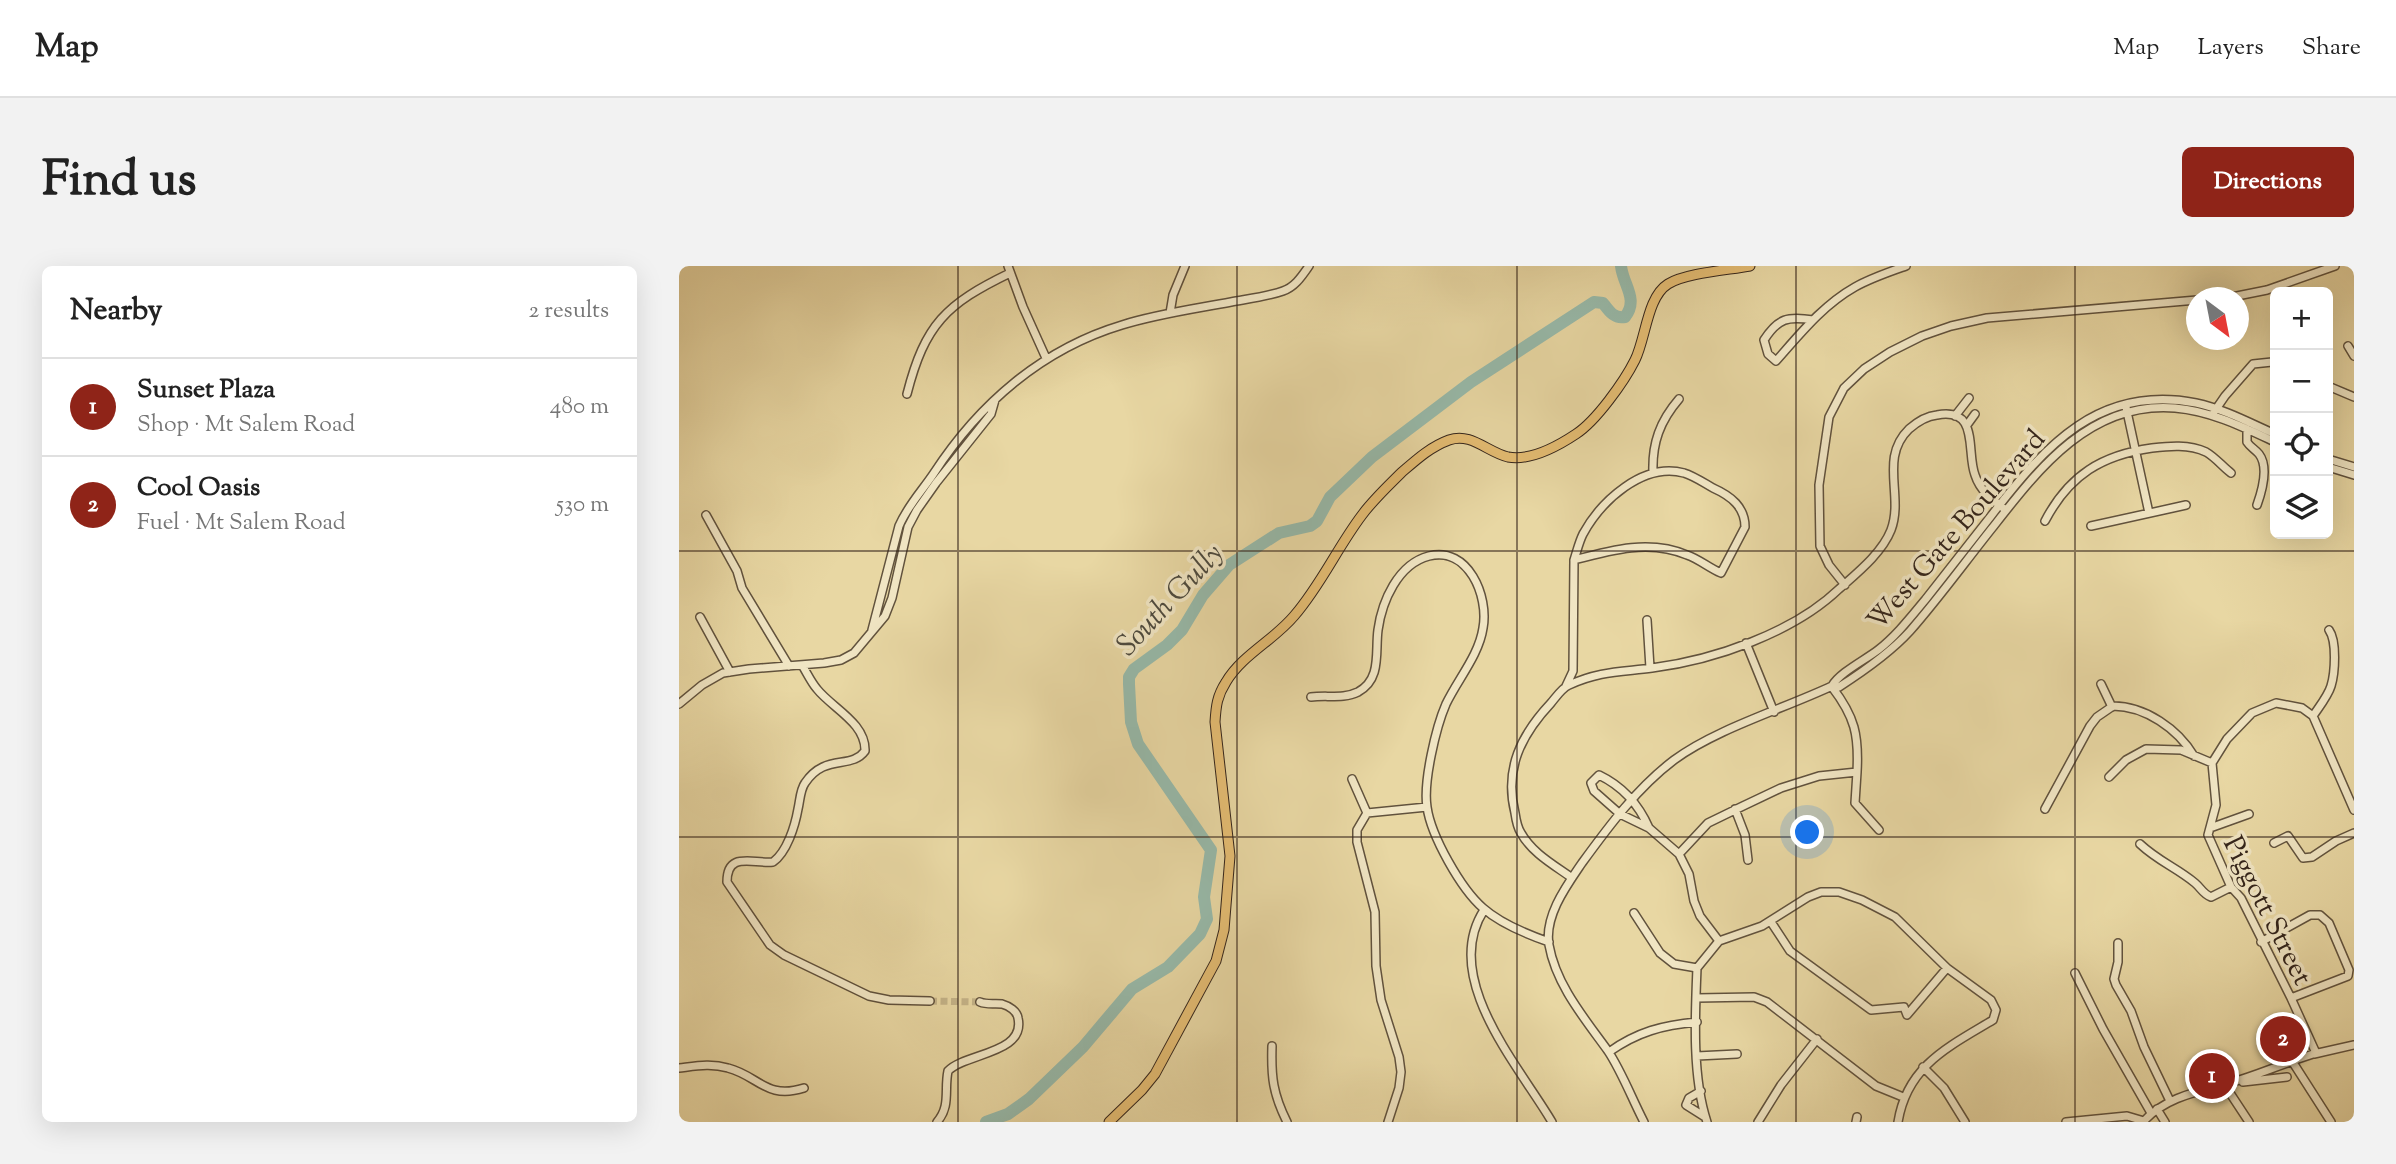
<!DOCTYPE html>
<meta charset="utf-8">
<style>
body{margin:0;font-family:"Sorts Mill Goudy",serif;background:#f2f2f2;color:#222}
.controls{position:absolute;right:21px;top:21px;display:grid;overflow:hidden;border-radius:10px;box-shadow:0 7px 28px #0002}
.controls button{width:63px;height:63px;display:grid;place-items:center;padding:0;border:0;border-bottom:2px solid #e0e0e0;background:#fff;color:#222;font:35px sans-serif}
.compass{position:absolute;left:1507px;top:21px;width:63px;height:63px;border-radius:50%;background:#fff;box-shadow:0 7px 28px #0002;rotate:148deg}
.you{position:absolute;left:1129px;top:567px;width:24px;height:24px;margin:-18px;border:5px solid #fff;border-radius:50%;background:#1a73e8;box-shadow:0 0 0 10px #1a73e833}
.badge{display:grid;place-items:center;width:46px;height:46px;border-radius:50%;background:#8f2418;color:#fff;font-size:23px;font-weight:700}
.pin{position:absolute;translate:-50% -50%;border:4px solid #fff;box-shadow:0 2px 7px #0006}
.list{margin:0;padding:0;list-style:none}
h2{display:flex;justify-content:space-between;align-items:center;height:91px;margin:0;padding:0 28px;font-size:30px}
h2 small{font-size:23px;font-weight:400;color:#767676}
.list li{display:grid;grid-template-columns:46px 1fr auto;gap:21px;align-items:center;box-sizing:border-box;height:98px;padding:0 28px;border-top:2px solid #e0e0e0}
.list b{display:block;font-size:26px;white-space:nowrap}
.list p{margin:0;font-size:23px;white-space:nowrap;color:#767676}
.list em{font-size:23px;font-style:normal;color:#767676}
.icon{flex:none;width:38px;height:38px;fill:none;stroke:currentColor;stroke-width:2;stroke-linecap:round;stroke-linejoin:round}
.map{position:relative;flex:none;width:1675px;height:856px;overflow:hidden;border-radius:10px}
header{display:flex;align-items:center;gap:42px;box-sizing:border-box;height:98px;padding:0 35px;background:#fff;border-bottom:2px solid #e0e0e0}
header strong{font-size:33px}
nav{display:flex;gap:38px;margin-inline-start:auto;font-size:24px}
.intro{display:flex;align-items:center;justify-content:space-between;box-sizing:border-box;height:168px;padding:0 42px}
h1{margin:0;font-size:49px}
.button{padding:18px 32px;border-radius:10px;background:#8f2418;color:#fff;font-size:24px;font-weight:700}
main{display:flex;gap:42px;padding:0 42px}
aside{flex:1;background:#fff;border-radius:10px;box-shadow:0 7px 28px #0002}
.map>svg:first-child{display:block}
</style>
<header>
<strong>Map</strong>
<nav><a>Map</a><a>Layers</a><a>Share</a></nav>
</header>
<div class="intro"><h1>Find us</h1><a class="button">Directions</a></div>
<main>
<aside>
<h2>Nearby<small>2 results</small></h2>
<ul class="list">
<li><span class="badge">1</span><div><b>Sunset Plaza</b><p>Shop · Mt Salem Road</p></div><em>480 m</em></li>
<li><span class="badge">2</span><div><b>Cool Oasis</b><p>Fuel · Mt Salem Road</p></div><em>530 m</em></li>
</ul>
</aside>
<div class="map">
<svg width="1675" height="856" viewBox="0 0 1675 856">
<rect width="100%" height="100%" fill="#e8d7a3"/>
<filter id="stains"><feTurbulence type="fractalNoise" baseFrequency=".00286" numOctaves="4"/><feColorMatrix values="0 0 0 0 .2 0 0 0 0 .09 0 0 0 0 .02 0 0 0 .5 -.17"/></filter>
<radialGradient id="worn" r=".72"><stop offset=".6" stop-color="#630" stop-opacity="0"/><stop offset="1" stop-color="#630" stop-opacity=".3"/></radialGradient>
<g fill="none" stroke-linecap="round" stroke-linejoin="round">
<path stroke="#97b9a9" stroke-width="12" d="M307 856 329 848 350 833 404 781 453 723 489 701 521 668 528 653 525 631 532 584 459 478 452 456 450 418V411L455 403 488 379 503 364 524 329 550 299 600 267 631 260 638 255 651 231 693 191 792 116 915 36 924 37C930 45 935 53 946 51 960 33 944 19 942 0"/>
<path stroke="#c4b388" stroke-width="7" stroke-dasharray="7 3.5" stroke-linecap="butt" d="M251 735 301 736"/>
<defs>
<path id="minor" d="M329 0 344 41 367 92
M1548 32 1588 24 1656 0
M491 47 494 29 506 0
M1134 54C1109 50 1099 52 1085 74L1089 88 1097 95C1121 68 1144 39 1176 21 1192 12 1210 6 1227 0
M1669 80 1675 90
M1649 120 1675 131
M228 128C246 58 267 38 331 7
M1447 141 1470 247
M1535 146 1546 130 1574 98 1593 96 1596 97
M1276 150 1290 132
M1288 159 1296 148
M1568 163V176C1571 181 1576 183 1580 188 1590 201 1583 225 1578 239
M1649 193 1675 201
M1649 201 1675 209
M974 206C973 177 981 155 1000 133
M27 249 58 305 63 322 110 400
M1366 255C1390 209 1423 189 1473 182 1490 180 1510 178 1527 186 1536 191 1544 201 1552 207
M1412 260 1507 239
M1166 319 1150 299 1141 280 1140 219 1150 151 1165 122 1185 103 1211 86 1243 70 1272 60 1308 52 1518 34
M21 351 51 406
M968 354 971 402
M193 364 220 260C229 239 243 225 255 207 300 138 363 83 443 59 478 48 515 43 552 36 568 33 587 31 604 25 616 21 623 10 630 0
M1067 377 1095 446
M123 399C128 407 132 416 138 423 153 442 187 457 186 485 172 504 146 487 126 517 121 524 121 535 119 543 116 560 108 586 94 596 73 598 48 585 48 616L91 679 105 689 190 730 210 734 251 735
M1422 418 1433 441
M887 420 894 405 895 294C932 284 971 273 1008 289 1020 293 1030 302 1042 307L1066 261C1066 241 1052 230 1034 222 1025 217 1015 210 1005 207 964 196 922 235 904 268 900 276 898 285 895 294
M1153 420C1160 407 1186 394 1199 384 1217 370 1231 352 1246 334 1268 306 1290 278 1312 250 1366 180 1420 118 1517 137 1545 143 1571 157 1596 168
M632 431C647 429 665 433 679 426 703 413 696 386 699 364 703 335 719 298 750 290 789 280 810 330 804 362 800 389 779 413 767 438 757 461 744 516 748 541 752 570 782 623 804 642 822 658 847 668 870 676
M0 438 23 419 44 407 70 403 145 397 162 394 175 387 206 350 213 332 229 261 238 244 257 217 312 148 316 134
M1634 450 1675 544
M1634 450C1640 441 1649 430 1652 420 1656 407 1658 375 1650 364
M1178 506 1176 537 1200 564
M1430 511 1447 494 1467 483 1502 484 1533 497
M673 513 688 547
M1056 543 1066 569 1069 594
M1366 543 1411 460 1418 451 1434 440C1466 440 1499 463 1515 490
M970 562C960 539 943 520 920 509L912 517 915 525 941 548 970 562 1000 588 1010 608 1015 635 1021 650 1040 675
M1531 562 1570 548
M1595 577 1609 570 1624 592 1633 591 1657 575 1675 567
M1461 578C1479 595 1498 602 1516 617 1522 622 1524 628 1532 631L1552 621
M1000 588 1029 557 1064 540 1102 522 1140 510 1178 506C1180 469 1176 451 1153 421
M893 612C875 599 853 587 842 567 838 561 837 554 836 547 825 503 842 469 872 437 877 431 883 422 890 419 920 405 942 406 973 402 1035 394 1114 367 1160 323 1178 307 1203 287 1212 264 1225 230 1200 192 1230 163 1238 156 1248 150 1258 149 1301 141 1287 186 1296 209 1301 225 1314 235 1327 244
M805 644C761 712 840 800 873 856
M955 647 981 687 995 698 1018 702
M1092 656 1111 685 1192 744 1225 741 1228 749 1268 702
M1582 676 1631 649H1641L1650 657 1670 704 1669 710 1612 732
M1439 677V696L1435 713 1437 719 1452 745 1465 781 1491 835
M1396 707 1424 763 1472 847
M1018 732 1075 731 1088 736 1197 820 1224 831
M593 780C592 811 594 828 608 856
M930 786C958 766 984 759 1018 756
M1635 788 1675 779
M1018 790 1058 788
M1613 795 1637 787 1612 732 1562 632 1552 621 1529 569 1537 539 1533 497 1548 473 1573 447 1597 437 1623 442 1634 450
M1613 795 1652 856
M1244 801 1265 822 1286 856
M0 802C17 800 32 797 49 802 80 810 87 834 125 822
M1564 816 1608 811
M1548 818H1545L1570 856
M1022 825 1010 832 1007 839 1026 851
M1478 843 1486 856
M258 856C272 840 265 824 269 805 286 787 347 788 339 752 338 745 330 740 323 738 316 737 308 739 301 736
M709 856 720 822 722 806 720 791 702 734 697 700 696 646 678 576V564L688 547 748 541
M965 856C953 833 943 806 929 785 906 753 877 719 870 679 865 650 888 619 903 597 930 560 958 522 995 494 1037 463 1104 443 1153 420L1160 421C1185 405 1211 387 1231 365 1260 332 1286 296 1314 261 1360 202 1412 135 1496 142 1532 145 1564 161 1596 176
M1028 856C1013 811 1016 750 1018 702L1040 675 1083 660 1129 631 1142 626H1160L1183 634 1216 651 1268 702 1312 734 1317 744 1314 754C1269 781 1228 800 1219 856
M1079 856 1102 819 1138 773
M1177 856 1178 851
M1387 856 1448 850 1465 855
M1464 856C1487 830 1522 825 1554 816 1575 810 1596 801 1617 794"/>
<path id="major" d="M430 856 463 824 476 808 537 695 545 664 551 590 536 456C537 440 538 430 547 416 563 389 595 374 615 350 642 319 658 282 683 249 694 234 709 220 722 207 737 194 751 181 770 174 792 166 808 186 829 191 851 195 879 180 897 168 917 155 945 116 956 94 967 72 968 31 989 18 1006 7 1050 4 1071 0"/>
</defs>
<use href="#minor" stroke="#61523d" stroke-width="10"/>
<use href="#major" stroke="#34251b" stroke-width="11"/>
<use href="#minor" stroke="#f0e5c3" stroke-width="7"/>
<use href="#major" stroke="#e4bc72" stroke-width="9"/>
</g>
<path fill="none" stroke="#34251b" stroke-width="2" stroke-opacity="0.55" d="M279 0V856M558 0V856M838 0V856M1117 0V856M1396 0V856M0 285H1675M0 571H1675"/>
<g text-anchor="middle" stroke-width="7" stroke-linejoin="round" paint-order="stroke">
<g font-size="28" fill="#34251b" stroke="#f0e5c3">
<text transform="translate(1276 263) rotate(-49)" y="10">West Gate Boulevard</text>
<text transform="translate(1590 644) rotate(63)" y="10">Piggott Street</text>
</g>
<g font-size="30" font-style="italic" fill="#4d4a3e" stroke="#f0e5c3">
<text transform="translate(490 333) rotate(-47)" y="10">South Gully</text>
</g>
</g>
<rect width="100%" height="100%" filter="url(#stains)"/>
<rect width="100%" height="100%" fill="url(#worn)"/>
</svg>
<div class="controls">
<button>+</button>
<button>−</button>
<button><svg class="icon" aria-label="locate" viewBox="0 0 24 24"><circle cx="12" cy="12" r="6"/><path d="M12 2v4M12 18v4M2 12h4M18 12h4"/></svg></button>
<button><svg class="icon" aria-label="layers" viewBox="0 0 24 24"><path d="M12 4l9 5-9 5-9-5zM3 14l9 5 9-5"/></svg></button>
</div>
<svg class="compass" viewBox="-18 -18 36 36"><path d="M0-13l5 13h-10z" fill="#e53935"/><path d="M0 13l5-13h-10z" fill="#767676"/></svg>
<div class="you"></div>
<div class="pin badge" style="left:1533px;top:810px">1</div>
<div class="pin badge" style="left:1604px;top:773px">2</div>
</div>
</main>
